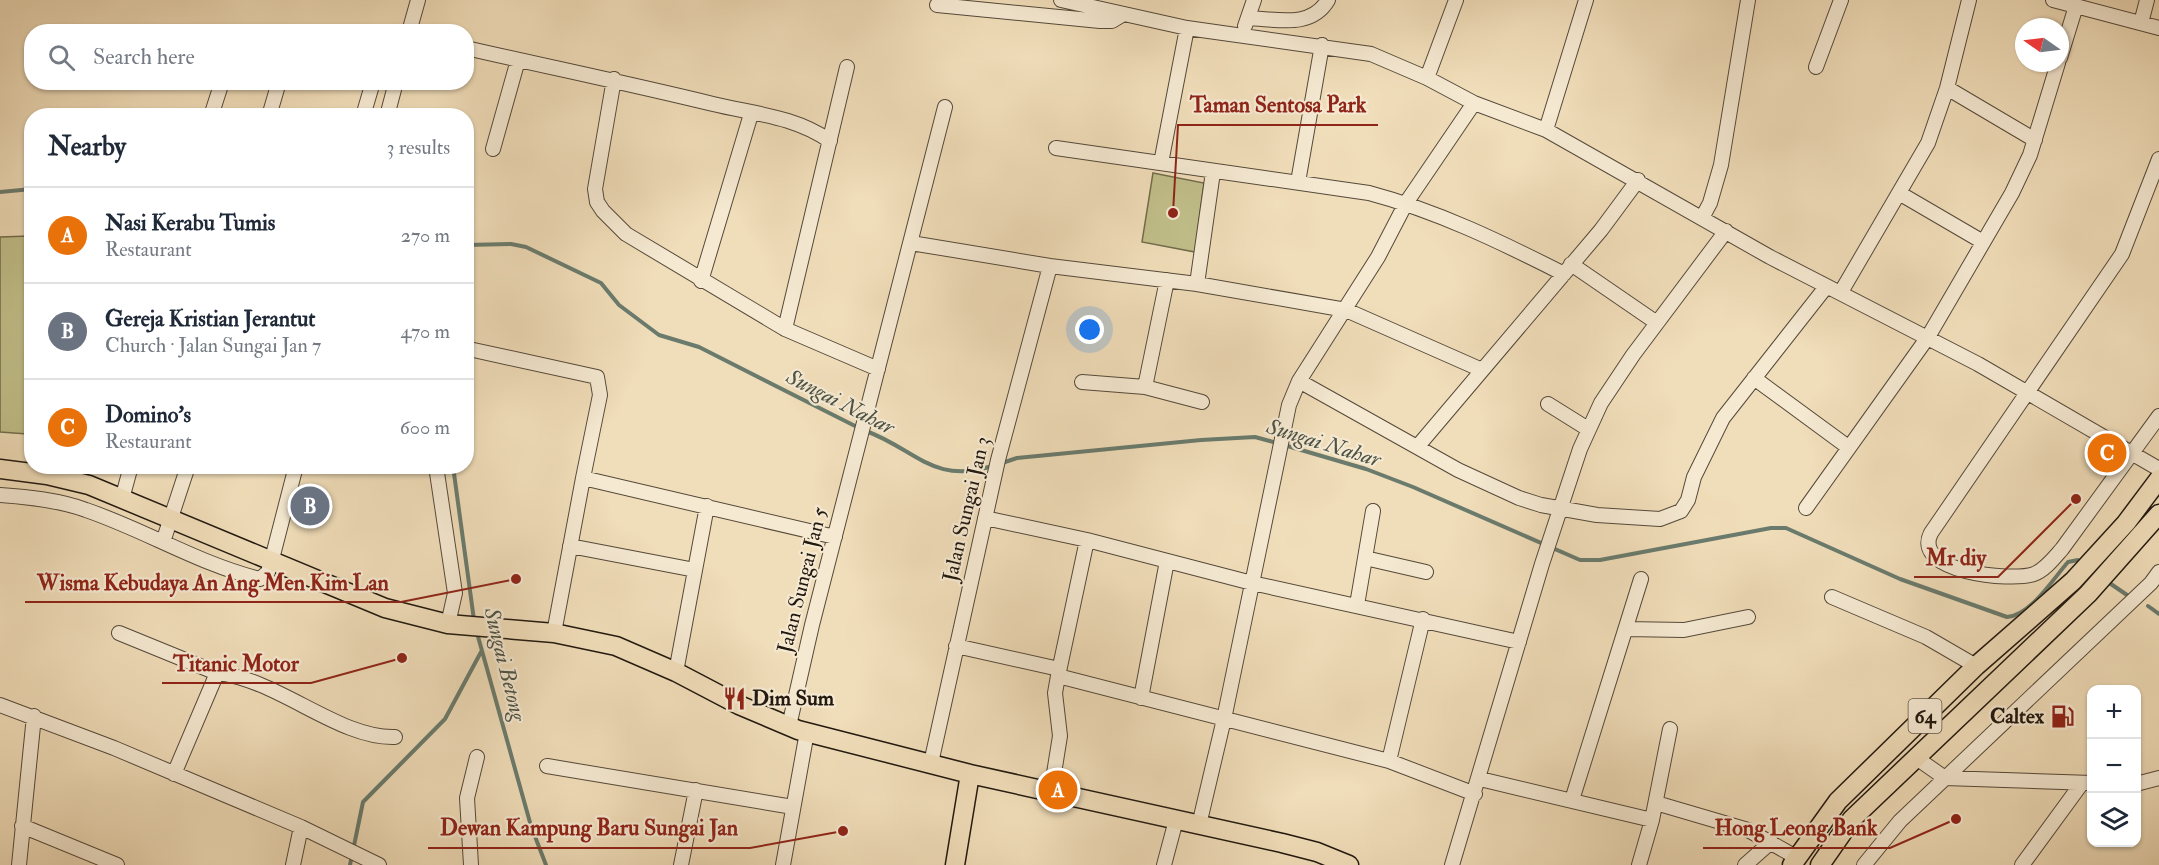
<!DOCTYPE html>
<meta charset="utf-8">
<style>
body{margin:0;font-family:"IM FELL Double Pica",serif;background:#f2f2f3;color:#1f2937}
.controls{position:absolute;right:18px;bottom:18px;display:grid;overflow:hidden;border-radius:12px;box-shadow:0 2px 4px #0004}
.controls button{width:54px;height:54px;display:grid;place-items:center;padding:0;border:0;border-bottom:2px solid #e0e1e3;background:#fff;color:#1f2937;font:30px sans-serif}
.compass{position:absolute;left:2015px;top:18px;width:54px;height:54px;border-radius:50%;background:#fff;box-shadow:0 2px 4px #0004;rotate:284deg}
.you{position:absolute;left:1090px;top:330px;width:21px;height:21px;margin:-15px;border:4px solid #fff;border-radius:50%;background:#1a73e8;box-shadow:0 0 0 9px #1a73e833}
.badge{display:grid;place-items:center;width:39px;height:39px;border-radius:50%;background:#b45309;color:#fff;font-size:20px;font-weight:700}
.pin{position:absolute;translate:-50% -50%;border:3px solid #fff;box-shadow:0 2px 6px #0006}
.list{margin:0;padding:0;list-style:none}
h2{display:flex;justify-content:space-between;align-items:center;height:78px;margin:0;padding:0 24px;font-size:26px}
h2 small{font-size:20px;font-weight:400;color:#747a83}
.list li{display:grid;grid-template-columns:39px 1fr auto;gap:18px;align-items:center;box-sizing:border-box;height:96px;padding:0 24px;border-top:2px solid #e0e1e3}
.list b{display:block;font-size:22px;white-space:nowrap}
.list p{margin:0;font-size:20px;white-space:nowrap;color:#747a83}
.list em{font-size:20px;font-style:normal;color:#747a83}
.icon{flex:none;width:33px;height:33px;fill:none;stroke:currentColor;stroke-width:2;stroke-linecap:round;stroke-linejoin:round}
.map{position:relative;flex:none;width:2159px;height:865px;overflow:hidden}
.search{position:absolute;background:#fff;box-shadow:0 2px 4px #0004;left:24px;top:24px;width:450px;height:66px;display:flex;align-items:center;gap:15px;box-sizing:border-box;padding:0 21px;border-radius:24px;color:#747a83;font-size:22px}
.panel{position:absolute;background:#fff;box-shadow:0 2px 4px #0004;left:24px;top:108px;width:450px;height:366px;border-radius:24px}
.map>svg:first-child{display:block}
</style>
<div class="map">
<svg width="2159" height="865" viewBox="0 0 2159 865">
<rect width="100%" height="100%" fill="#f0ddb9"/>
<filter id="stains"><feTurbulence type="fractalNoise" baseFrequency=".00333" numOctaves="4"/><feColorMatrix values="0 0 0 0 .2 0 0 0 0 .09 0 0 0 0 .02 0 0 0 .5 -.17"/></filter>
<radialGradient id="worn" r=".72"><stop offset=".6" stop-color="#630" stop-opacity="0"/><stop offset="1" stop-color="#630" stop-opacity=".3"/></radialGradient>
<path fill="#c1bf8a" stroke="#716c4c" stroke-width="1.5" d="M1153 173 1204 183 1195 252 1142 242Z
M29 236 27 434 0 432V237Z"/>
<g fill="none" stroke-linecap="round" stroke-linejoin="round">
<path stroke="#6a7b6d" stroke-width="4" d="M0 192 32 189
M466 245 511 244 526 247 601 283 619 305 659 335 699 347 859 428
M866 431C915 449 934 485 992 466
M1284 445 1366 469 1413 487 1580 560H1600L1771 528H1786L1900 579 2007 617C2031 615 2053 579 2068 562L2078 560 2082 563
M1002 463 1017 458 1201 440 1255 437 1277 443
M453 466 474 620
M2108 582 2127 595
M2148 606 2159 614
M477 633 531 826 546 865
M350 865 363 802 445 719 481 652"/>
<defs>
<path id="minor" d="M1061 0 1187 28 1371 54 1427 78 1474 103 1546 130 1770 257 1978 364 2159 469
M2053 0 2159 28
M937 5 1100 21H1112L1122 15
M1248 18C1277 19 1311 29 1328 0
M2141 23 2147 0
M1245 26 1254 0
M409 32 418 0
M466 48C549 67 631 84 713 104 754 114 794 116 830 141
M2060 58 2076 6
M1816 67 1841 0
M1427 78 1456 0
M614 79 595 189 597 202 603 211 626 234 785 329 878 369
M1947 88 2035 140
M211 116 222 82
M269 116 279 82
M363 116 373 82
M387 116 396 82
M1546 130 1586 0
M1056 148 1369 193C1437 211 1501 242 1564 274
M493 149 518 60
M2159 159 2122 254 1931 533C1911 572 2011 582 2034 574 2045 570 2054 558 2062 549L2159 416
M1161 163 1187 28
M1298 182 1322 45
M1899 193 1983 242
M1702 218 1710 203 1721 165 1748 0
M911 243 1050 266 1197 284 1346 310 1482 370
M1571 264 1657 323
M1167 280 1145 387 1202 402
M701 281 751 114
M1197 284 1213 172
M1841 292 1928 143 1947 88 1969 0
M785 329 847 67
M469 349 597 377 600 395 583 478 835 537
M1754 378 1848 447
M1299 381 1458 470 1519 498 1541 505 1597 515 1660 519 1681 511 1688 500 1694 477 1723 418 1826 287
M1082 382 1145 387
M1548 404 1588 429
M1418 446 1601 230 1638 180
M436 466 455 593 448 624
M0 495C28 497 59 500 86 510 145 530 199 564 260 579L268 572 272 559 296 466
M122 499 131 466
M1806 508 1928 337 2012 193 2030 155 2058 63
M985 518 1087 540 1252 583 1519 642
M163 542 188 466
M570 546 695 570
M1365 558 1426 572
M1832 597 1926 637 1976 666
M1357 605 1373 511
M1626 629 1684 630 1748 617
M119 633 217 673
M554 633 583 478
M956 646 1059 669
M676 672 707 506
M1058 676 1389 761 1475 794
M1141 698 1167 561
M0 705 114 748 301 827 379 865
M789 726 812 625 945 107
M1915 757 1945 778 2092 783
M1389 761 1423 619
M931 763 998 460 1050 266
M547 766 793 807
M174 774 217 673C278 679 339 739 395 737
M1480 779 1652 820 1670 729
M2136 784 2159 778
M1051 792 1060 736 1055 693 1058 676 1087 540
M1572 800 1641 579
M1656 803 1748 830 1796 857
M1199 825 1224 719 1289 405 1299 381 1378 257 1406 203 1474 103
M22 826 117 865
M19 865 34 716
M293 865 301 827
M471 865 467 798 477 757
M681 865 696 790
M783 865 807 732
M1164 865 1176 820
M1452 865 1542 564 1580 449 1601 403 1633 355 1726 231
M1639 865 1652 820
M1745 865 1771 842
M1864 865 1900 821 2151 583 2159 572
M2022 865 2082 783"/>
<path id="major" d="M0 469 47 475 89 485 385 608 448 624 554 633 616 646 676 672 739 705 798 730 970 774 1282 843 1317 852 1349 865
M955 865 970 774
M1792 865 1838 801 1976 666 2073 581 2126 523 2159 479
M1820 865 1852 819 2088 594 2159 514"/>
</defs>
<use href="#minor" stroke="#55493a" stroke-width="16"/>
<use href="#major" stroke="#21180f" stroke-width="21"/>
<use href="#minor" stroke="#f5e9d2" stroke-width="14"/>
<use href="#major" stroke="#f0ddb9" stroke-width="18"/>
</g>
<defs>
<symbol id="restaurant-bare" viewBox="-9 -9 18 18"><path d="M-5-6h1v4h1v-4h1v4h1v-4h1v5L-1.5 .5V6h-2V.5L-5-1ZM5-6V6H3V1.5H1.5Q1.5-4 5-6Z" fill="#8f2418" stroke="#f5e9d2" stroke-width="2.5" paint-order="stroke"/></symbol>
<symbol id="fuel-bare" viewBox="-9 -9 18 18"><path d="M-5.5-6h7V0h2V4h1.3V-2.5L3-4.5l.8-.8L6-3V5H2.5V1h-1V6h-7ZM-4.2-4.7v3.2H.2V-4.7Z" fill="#8f2418" stroke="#f5e9d2" stroke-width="2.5" paint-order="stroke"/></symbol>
</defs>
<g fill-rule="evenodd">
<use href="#restaurant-bare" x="718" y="682" width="33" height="33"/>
<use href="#fuel-bare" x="2046" y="700" width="33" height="33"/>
</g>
<g text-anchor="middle" stroke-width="4.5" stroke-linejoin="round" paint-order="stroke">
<rect fill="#f5e9d2" stroke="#61574a" stroke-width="1.5" x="1908.5" y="699" width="33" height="34" rx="4.5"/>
<g font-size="20" font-weight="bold" fill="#21180f">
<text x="1925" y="723">64</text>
</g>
<g font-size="21" fill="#21180f" stroke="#f5e9d2">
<text transform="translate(966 509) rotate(-77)" y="7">Jalan Sungai Jan 3</text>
<text transform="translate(802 580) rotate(-76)" y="7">Jalan Sungai Jan 5</text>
</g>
<g font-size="21" font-weight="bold" fill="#21180f" stroke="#f5e9d2" text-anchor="start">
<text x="752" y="705">Dim Sum</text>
<text x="2044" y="723" text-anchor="end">Caltex</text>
</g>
<g font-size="22" font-style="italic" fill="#4c5246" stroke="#f5e9d2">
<text transform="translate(841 401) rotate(27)" y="8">Sungai Nahar</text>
<text transform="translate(1324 442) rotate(17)" y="8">Sungai Nahar</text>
<text transform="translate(506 664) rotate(76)" y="8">Sungai Betong</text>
</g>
</g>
<path fill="none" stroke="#8f2418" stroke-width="2" d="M1173 213L1178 125H1378M2076 499L1998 577H1914M516 579L401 602H25M402 658L311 683H162M843 831L750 848H428M1956 819L1890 848H1703"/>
<g fill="#8f2418" stroke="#f5e9d2" stroke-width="2">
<circle cx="1173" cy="213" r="6"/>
<circle cx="2076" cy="499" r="6"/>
<circle cx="516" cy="579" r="6"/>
<circle cx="402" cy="658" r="6"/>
<circle cx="843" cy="831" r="6"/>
<circle cx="1956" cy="819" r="6"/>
</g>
<g font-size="22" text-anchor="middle" font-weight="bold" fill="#8f2418" stroke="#f5e9d2" stroke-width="4.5" stroke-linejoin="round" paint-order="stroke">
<text x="1278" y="112">Taman Sentosa Park</text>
<text x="1956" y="565">Mr diy</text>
<text x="213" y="590">Wisma Kebudaya An Ang Men Kim Lan</text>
<text x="236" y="671">Titanic Motor</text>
<text x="589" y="835">Dewan Kampung Baru Sungai Jan</text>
<text x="1796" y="835">Hong Leong Bank</text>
</g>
<rect width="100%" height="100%" filter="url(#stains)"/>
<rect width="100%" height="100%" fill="url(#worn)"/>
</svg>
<div class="controls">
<button>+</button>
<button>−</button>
<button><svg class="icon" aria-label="layers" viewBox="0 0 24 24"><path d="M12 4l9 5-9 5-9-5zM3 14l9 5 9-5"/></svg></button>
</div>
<svg class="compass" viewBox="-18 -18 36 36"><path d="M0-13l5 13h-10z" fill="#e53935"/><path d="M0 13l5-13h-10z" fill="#747a83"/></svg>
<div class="you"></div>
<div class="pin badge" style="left:1058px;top:790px;background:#e8710a">A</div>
<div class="pin badge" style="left:310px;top:506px;background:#6b7280">B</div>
<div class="pin badge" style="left:2107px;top:453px;background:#e8710a">C</div>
<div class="search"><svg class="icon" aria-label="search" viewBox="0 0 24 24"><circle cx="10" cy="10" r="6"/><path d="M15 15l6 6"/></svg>Search here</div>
<section class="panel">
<h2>Nearby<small>3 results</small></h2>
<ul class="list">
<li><span class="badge" style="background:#e8710a">A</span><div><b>Nasi Kerabu Tumis</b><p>Restaurant</p></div><em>270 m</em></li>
<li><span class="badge" style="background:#6b7280">B</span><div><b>Gereja Kristian Jerantut</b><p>Church · Jalan Sungai Jan 7</p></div><em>470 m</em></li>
<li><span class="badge" style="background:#e8710a">C</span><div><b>Domino's</b><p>Restaurant</p></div><em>600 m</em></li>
</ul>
</section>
</div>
